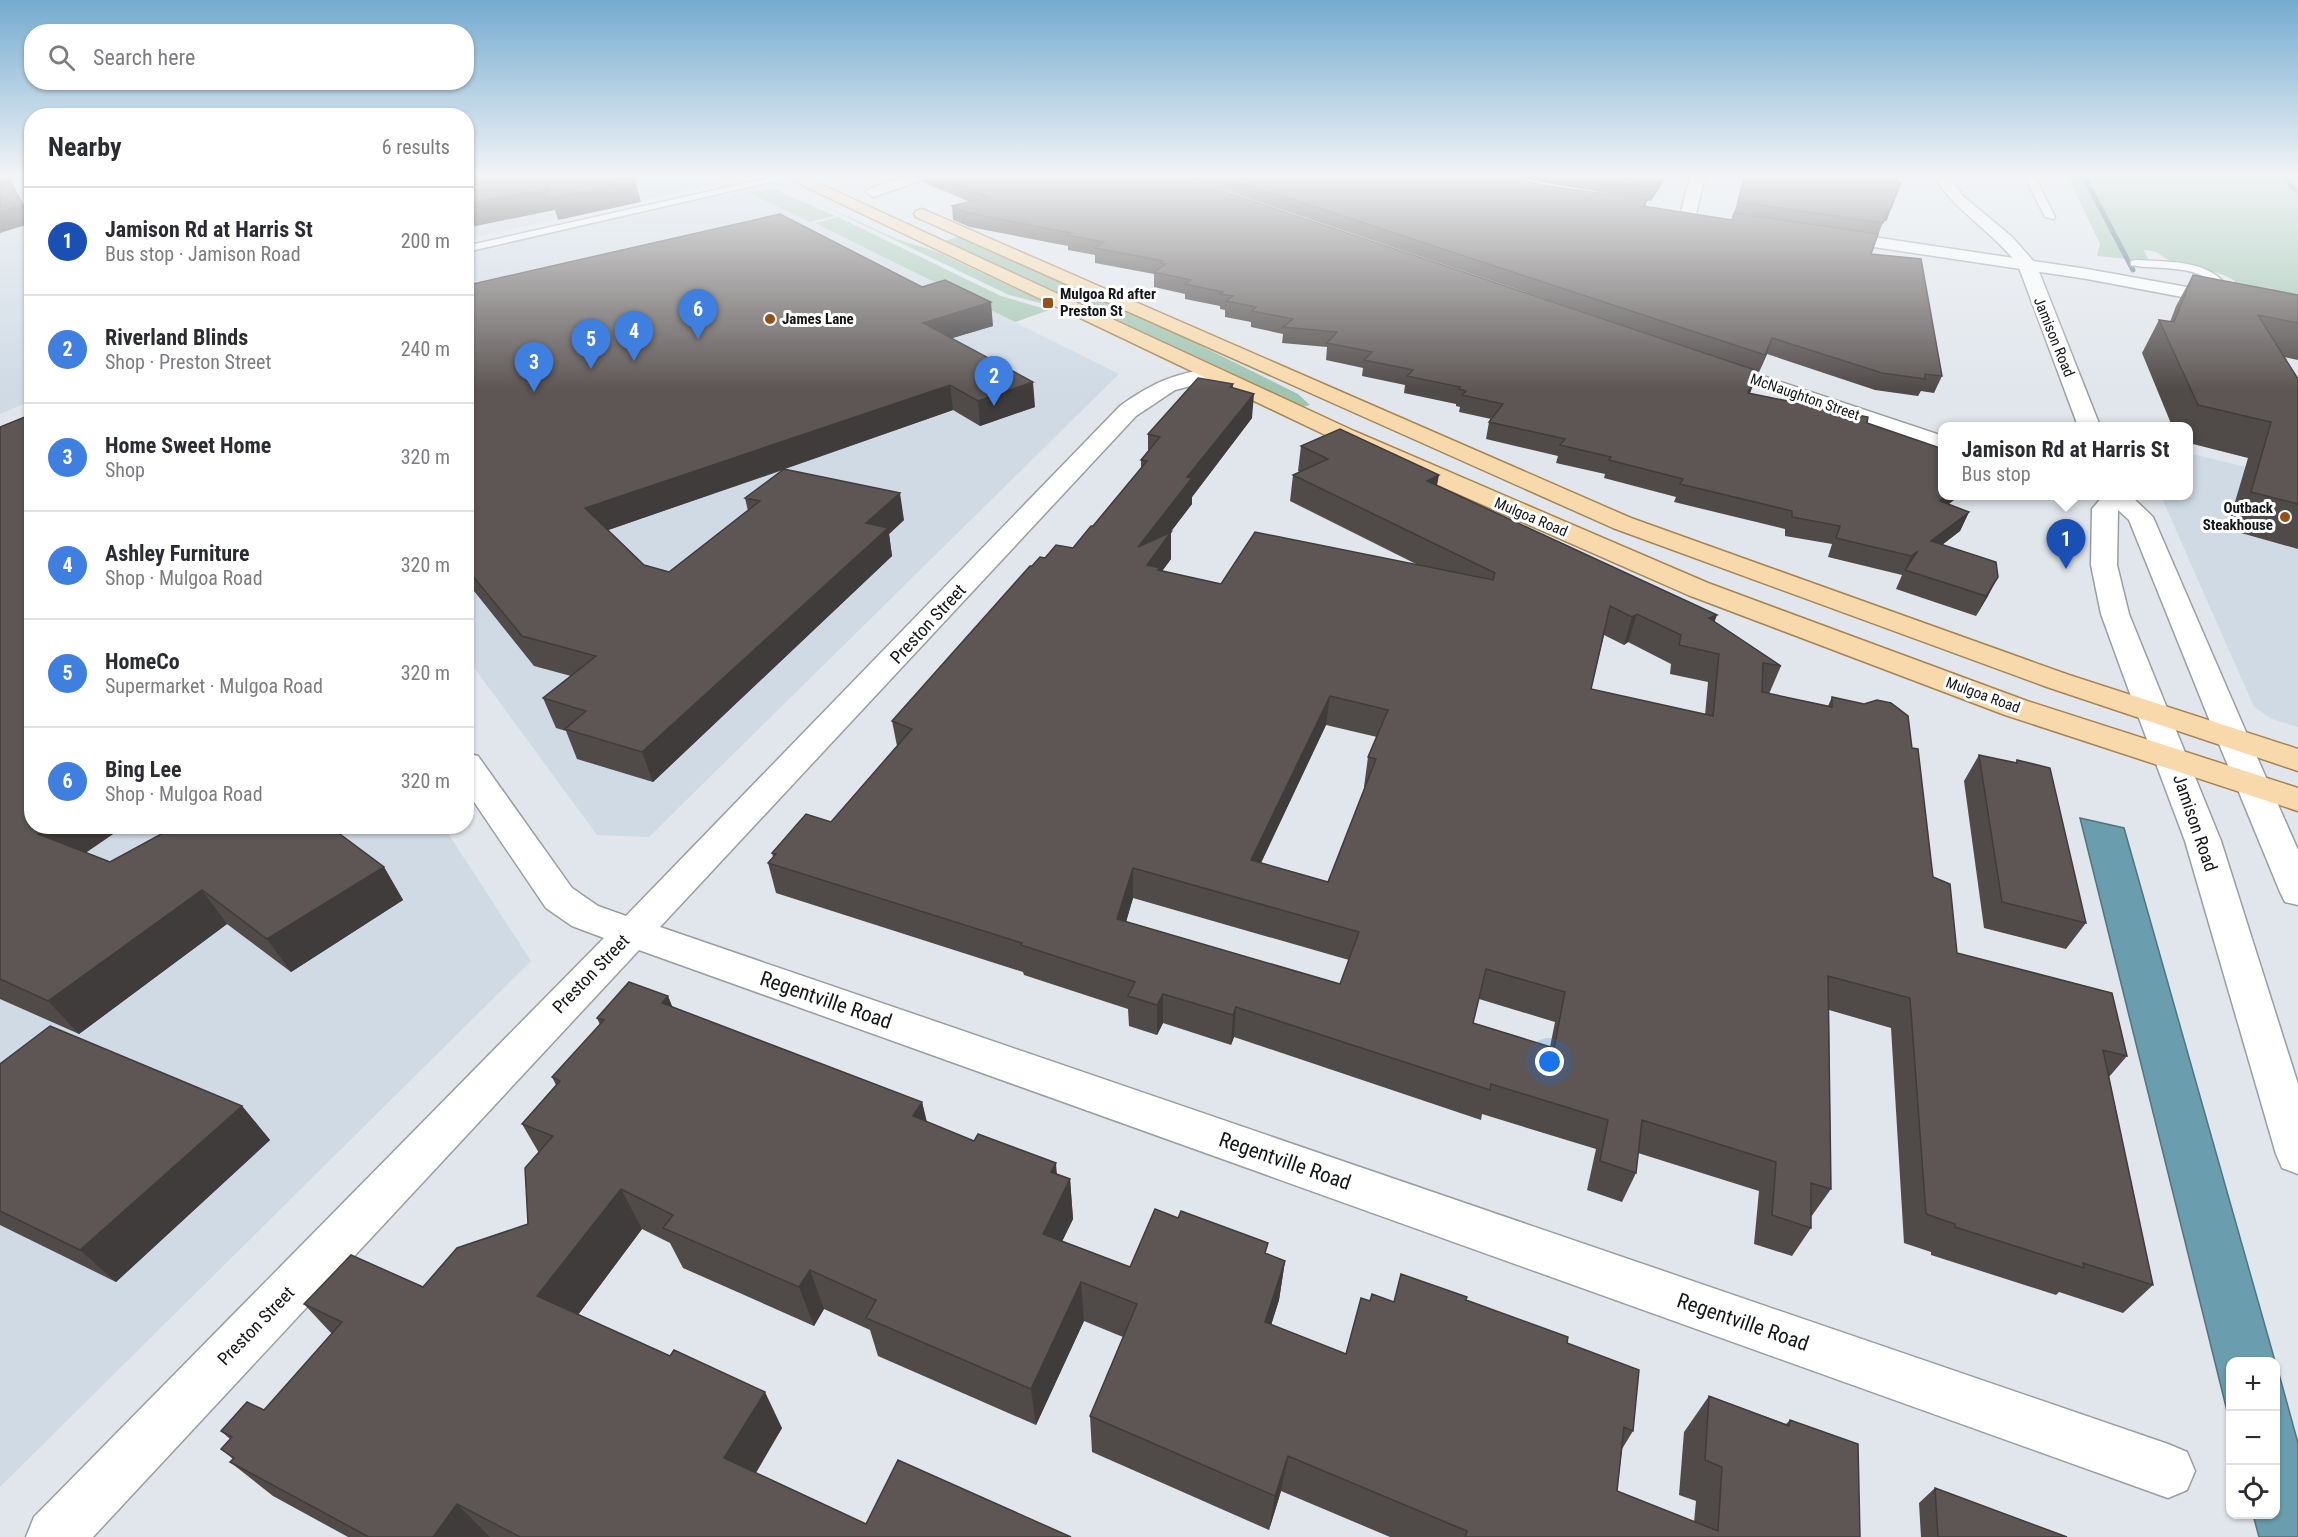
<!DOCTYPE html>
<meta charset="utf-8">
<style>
body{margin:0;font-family:"Roboto Condensed",sans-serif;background:#f2f2f3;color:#2b2b33}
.controls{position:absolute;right:18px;bottom:18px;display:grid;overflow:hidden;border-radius:12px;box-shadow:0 2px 4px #0004}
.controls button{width:54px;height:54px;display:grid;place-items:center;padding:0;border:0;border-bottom:2px solid #e1e1e2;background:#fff;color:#2b2b33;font:30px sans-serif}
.you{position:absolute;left:1550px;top:1062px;width:21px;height:21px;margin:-15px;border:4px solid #fff;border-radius:50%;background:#1a73e8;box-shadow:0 0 0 9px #1a73e833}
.badge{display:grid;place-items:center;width:39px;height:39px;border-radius:50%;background:#1a73e8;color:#fff;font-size:20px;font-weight:700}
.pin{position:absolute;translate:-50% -50px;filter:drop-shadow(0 2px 3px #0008)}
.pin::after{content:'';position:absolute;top:32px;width:21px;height:18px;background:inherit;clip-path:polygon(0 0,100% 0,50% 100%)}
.popup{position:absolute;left:1938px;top:422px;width:255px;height:78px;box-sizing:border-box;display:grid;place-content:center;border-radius:12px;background:#fff;filter:drop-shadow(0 2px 4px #0005);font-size:20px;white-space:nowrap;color:#7c7c81}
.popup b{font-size:22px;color:#2b2b33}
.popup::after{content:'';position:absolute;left:50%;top:100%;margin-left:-12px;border:12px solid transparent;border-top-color:#fff}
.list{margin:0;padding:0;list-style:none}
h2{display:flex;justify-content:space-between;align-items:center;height:78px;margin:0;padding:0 24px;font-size:26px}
h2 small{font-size:20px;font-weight:400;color:#7c7c81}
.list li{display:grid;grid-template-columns:39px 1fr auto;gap:18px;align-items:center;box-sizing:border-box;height:108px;padding:0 24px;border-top:2px solid #e1e1e2}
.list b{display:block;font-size:22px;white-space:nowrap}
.list p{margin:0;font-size:20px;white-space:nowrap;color:#7c7c81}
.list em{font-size:20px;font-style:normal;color:#7c7c81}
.icon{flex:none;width:33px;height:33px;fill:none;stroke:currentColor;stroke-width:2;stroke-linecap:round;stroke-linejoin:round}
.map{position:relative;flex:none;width:2298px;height:1537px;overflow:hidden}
.search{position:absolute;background:#fff;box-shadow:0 2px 4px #0004;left:24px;top:24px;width:450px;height:66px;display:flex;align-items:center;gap:15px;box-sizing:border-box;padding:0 21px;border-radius:24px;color:#7c7c81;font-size:22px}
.panel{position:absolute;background:#fff;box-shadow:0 2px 4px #0004;left:24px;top:108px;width:450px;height:726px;border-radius:24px}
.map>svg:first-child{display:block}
</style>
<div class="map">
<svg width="2298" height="1537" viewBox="0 0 2298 1537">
<rect width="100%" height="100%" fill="#e1e6ec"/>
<path fill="#cfdae5" d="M0 175H31V401L0 414Z
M466 175H746L744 177 746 178 467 239Z
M751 191 1119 374 649 837 597 835 467 658V251L715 196Z
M0 448 32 826 444 827 531 961 0 1487Z
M2189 453 2298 480V727L2272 719 2254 707 2161 496H2189Z"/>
<path fill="#9fc4b0" d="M2067 175H2298V305L2232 292 2235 281C2213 267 2190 270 2170 261 2159 255 2159 251 2144 250L2149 261 2097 256 2100 244Z
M771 189 782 191 780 192 835 216 810 222 747 192Z
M807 198 899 240 935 251 1055 307 1009 295Z
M838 217 1001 296 1049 310 1015 322 815 223Z
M960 236 1173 332 1298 394 1310 405 1303 407 945 241Z"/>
<path fill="#6a9dad" stroke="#507480" stroke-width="1.5" d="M2080 818 2124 828 2275 1361 2230 1362V1423Z
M2276 1363 2298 1443V1537H2259L2253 1515 2276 1514Z"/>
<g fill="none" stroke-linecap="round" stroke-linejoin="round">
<path stroke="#507480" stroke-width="5" d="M2083 175 2133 270
M2285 177 2292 187 2298 190"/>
<defs>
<path id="service" d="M782 175H801L466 252V246Z
M2024 175H2034L2055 217 2054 219 2045 217Z
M2135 260C2164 262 2207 259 2226 285L2219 301H2211L2209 298 2214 285C2199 264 2154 270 2131 265V261Z"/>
<path id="minor" d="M908 175H930L928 178 879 195 874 197 866 192 869 189Z
M1691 175H1705L1696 214 1688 219 1680 214Z
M1833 231 2087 269 2298 307V319L2087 279 1827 240 1825 236 1827 232Z
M1712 359 1943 436V451L1705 369 1702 365 1705 361Z
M1214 368 1221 370 1224 374 1221 378 1175 390 1136 416 660 927 2168 1444 2187 1452 2195 1471 2187 1490 2168 1498 639 950 93 1537H26L34 1517 604 938 572 926 546 908 466 790V753L478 756 572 888 598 906 626 916 1120 406C1152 383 1175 373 1214 368Z"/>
<path id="tertiary" d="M1933 175H1948L1963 196 2012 237 2036 264 2100 426H2078L2018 265C1993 231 1955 212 1933 175Z
M2103 496H2131L2153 517 2249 739 2244 746 2233 749 2222 746 2217 739 2129 520 2118 510 2117 565 2129 614 2169 713 2164 720 2153 723 2142 720 2137 713 2101 614 2091 565 2092 509Z"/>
<path id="secondary" d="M2153 703 2164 706 2169 713 2221 841 2298 1084V1174L2282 1168 2276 1154 2185 841 2137 713 2142 706Z
M2233 729 2244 732 2249 739 2298 850V905L2285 902 2280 892 2217 739 2222 732Z"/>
<path id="primary" d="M781 175H801L1354 431 1708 583 2027 701 2298 788V811L2005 715 1688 595 1338 441Z
M922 209 1631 518 2069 675 2298 749V771L2047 687 1613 528 916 217 914 214 916 211Z"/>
</defs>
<use href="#service" stroke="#999ea3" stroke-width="3"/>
<use href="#minor" stroke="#999ea3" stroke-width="3"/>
<use href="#tertiary" stroke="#999ea3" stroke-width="3"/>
<use href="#secondary" stroke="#999ea3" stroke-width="3"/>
<use href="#primary" stroke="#a68453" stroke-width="3"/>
<use href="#service" fill="#fff" fill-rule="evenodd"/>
<use href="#minor" fill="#fff" fill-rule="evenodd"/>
<use href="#tertiary" fill="#fff" fill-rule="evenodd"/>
<use href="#secondary" fill="#fff" fill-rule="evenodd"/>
<use href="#primary" fill="#f8d9ab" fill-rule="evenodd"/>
</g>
<path fill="#504a49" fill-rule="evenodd" d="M922 175H1175L1729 361 1179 175H1498L1542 185 1647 200 1645 207 1732 220 1745 175 1887 220 1883 222 1871 254 1942 376 1934 393 1921 391 1918 396 1875 390 1767 354 1759 372 1758 371 1750 393 1867 423 1949 504 1969 512 1960 531 1942 545 1988 596 1976 616 1896 589 1902 575 1828 557 1832 544 1785 536V529L1674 502 1676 497 1604 478 1605 474 1556 463 1558 456 1486 439 1489 422 1491 419 1459 412 1460 407 1456 406V404L1404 393 1405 385 1362 376 1363 368 1326 360 1327 347 1282 343 1283 334 1251 327V322L1225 317V310L1220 309V306L1185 299V294L1154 287V274L1095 263V255L1068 250V246L970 227 953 220 952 206 970 202 923 182Z
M1501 175H1666L1665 179 1651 201Z
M2193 275 2298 295V360L2284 357 2298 379V549L2227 529 2248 458 2189 443V426H2172L2142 353 2159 320 2170 322 2176 306Z
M466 278 473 284 993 326 952 338 1035 407 980 426 953 410 785 469 904 520 889 534 892 556 653 782 577 759 566 731 556 728 543 698 571 676 534 666 466 581ZM783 470 745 498 748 511 669 572 644 565 608 530Z
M1233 384V388L1252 418 1192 497V504L1170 532 1171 559 1162 571 1221 584 1418 565 1290 501 1293 475 1300 472 1298 471 1301 446 1437 485 1715 622 1781 666 1769 694 1828 706 1832 697 1912 748 1933 877 1957 953 2127 1056 2109 1077 2153 1285 2123 1313 2059 1292 2056 1295 1931 1255V1252L1904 1243 1891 1028 1829 1010 1831 1189 1811 1217V1228L1792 1256 1754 1244 1759 1191 1638 1153 1636 1173 1622 1202 1587 1190 1596 1149 1482 1114 1481 1120 1234 1037 1231 1045 1163 1023 1157 1035 1129 1026 1128 1009 1024 975 1023 972 776 893 768 863 773 857 772 853 831 822 897 746 892 721 1032 566 1045 558 1073 548 1093 526 1141 469V460L1148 451V434ZM1604 635 1624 645 1628 642 1671 664 1670 674 1708 682 1705 715 1591 689ZM1326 725 1377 737 1368 757 1364 787H1365L1328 882 1261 863ZM1133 898 1349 960 1340 984 1126 922ZM1479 999 1555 1022 1550 1047 1473 1023Z
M0 427 87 853 110 862 384 867 403 900 291 972 227 924 79 1034 0 999Z
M1979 755 2015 763 2017 760 2086 923 2066 949 1984 928 1964 781Z
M668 996 672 1007 922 1102 927 1122 1070 1179 1073 1219 1062 1241 1130 1267 1267 1254 1285 1261 1279 1300 1271 1325 1346 1354 1370 1301 1394 1302 1466 1300 1567 1343 1633 1431 1622 1449 1617 1491 1694 1522 1696 1501 1679 1495 1684 1432 1709 1396 1786 1424 1790 1420 1860 1537H1390L1281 1491 1269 1530 1092 1452 1090 1416 1123 1337 1084 1321 1036 1425 878 1356 870 1330 824 1309 814 1326 683 1268 670 1243 642 1229 578 1315 782 1428 756 1473 866 1524 1071 1537H348L273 1496 230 1462 233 1459 221 1449 230 1439 221 1431 264 1410 332 1334 304 1304 423 1287 528 1224 539 1153 522 1124 556 1085 552 1077 600 1025 597 1018Z
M0 1064 242 1106 270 1140 116 1282 0 1225Z
M1935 1488 2067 1537H1921L1919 1503Z"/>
<path fill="#413c3c" d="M7 175 32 220V223L0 233V212Z
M1662 175H1666L1665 179 1651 201 1655 188Z
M635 181 641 202 558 220 555 210 466 228V204L549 188Z
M1901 182 1887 220 1883 222 1887 211Z
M991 302 993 326 926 346 923 323Z
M1772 338 1767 354 1759 372 1765 355Z
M1758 371 1752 388 1743 410 1748 393Z
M1033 382 1035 407 980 426 978 401Z
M950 385 953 410 594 535 585 508Z
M1254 394 1252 418 1192 497V504L1138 575V547L1187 477Z
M1439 475 1434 501 1427 481Z
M900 493 904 520 889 534 892 556 653 782 642 752 866 523Z
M1946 495H1960L1931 519 1940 501Z
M1969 512 1960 531 1922 560 1931 541Z
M1171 532V559L1160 574 1147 565Z
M1918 551 1905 570 1911 556Z
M1998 577 1988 596 1976 616 1986 596Z
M1637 614 1628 642 1624 645 1632 617Z
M1717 615 1707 643 1709 618Z
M1330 696 1326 725 1248 890 1251 860Z
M49 826H125L65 867 38 834Z
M384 867 403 900 291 972 267 939Z
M1133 868V898L1118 949 1117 919Z
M202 890 227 924 79 1034 48 1001Z
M1163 994V1023L1157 1035V1005Z
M668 996 685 1038 662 1003Z
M1236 1007 1234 1037 1231 1045 1233 1015Z
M922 1102 931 1143 913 1116Z
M242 1106 270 1140 116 1282 80 1250Z
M1056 1163 1059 1201 1070 1179 1073 1219 1047 1273 1043 1234 1051 1172Z
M621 1189 642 1229 563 1335 537 1296Z
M1285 1261 1279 1300 1260 1360 1265 1322Z
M810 1270 824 1309 814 1326 799 1287Z
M1081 1282 1084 1321 1036 1425 1031 1389Z
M765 1392 782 1428 744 1492 724 1458Z
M1288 1456 1281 1491 1269 1530 1275 1496Z
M457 1504 490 1537H433Z"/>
<path fill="#5d5655" stroke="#413c3c" stroke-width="1.5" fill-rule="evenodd" d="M0 175H7L23 205 0 212Z
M466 175H625L635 181 551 198 549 188 466 204Z
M936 175H1175L1758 371 1748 393 1868 417 1867 423 1943 449V495H1946L1940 501 1969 512 1931 541 1996 562 1998 577 1986 596 1905 570 1918 551 1911 556 1836 538 1840 526 1792 517V511L1680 484 1683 479 1609 460 1611 457 1560 445 1565 439 1489 422 1503 404 1462 395 1466 391 1459 389 1460 387 1407 376 1413 370 1364 360 1372 352 1327 343 1337 332 1283 327 1293 319 1252 311 1256 307 1226 301 1233 296 1220 294 1223 292 1185 284 1191 280 1154 272 1166 264 1160 263 1163 261 1095 248 1104 242 1067 235 1071 233 968 213 952 206 989 197Z
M1218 175H1498L1542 185 1647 200 1643 206 1732 220 1734 213 1878 234 1871 254 1921 259 1942 376 1925 374V379L1882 373 1772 338 1765 355Z
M1581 175H1662L1655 188Z
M1745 175H1899L1896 182H1901L1891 208 1887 211 1883 223 1738 202Z
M780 214 922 287 945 280 991 302 923 323 1033 382 978 401 950 385 585 508 644 565 669 572 760 501 745 498 784 469 900 493 866 523 888 528 642 752 565 729 586 711 543 698 596 656 522 636 466 568V278L473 284Z
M2193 275 2298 295V323L2258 315 2298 379V504L2251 492 2271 422 2198 405 2159 320 2174 322Z
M1198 378 1233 384 1230 387 1254 394 1187 477 1192 478 1138 547 1171 532 1147 565 1160 568 1158 570 1221 584 1255 532 1493 580 1495 573 1293 475 1328 459 1301 446 1340 429 1439 475 1427 481 1717 615 1709 618 1781 666 1763 663 1762 692 1832 707V697L1864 704 1877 700 1891 703 1908 716 1912 748 1918 749 1933 877 1950 884 1957 953 2112 993 2127 1056 2103 1050 2153 1285 2083 1263 2084 1268 1955 1227V1224L1926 1214 1910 998 1828 976 1831 1189 1811 1183V1228L1772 1215 1776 1162 1642 1120 1636 1173 1600 1161 1608 1120 1491 1084 1490 1090 1236 1007 1233 1015 1163 994 1157 1005 1128 996 1135 982 1021 945 1022 943 768 863 776 854 772 853 806 814 831 822 912 729 892 721 1030 566H1032L1040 557 1045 558 1056 545 1073 548 1091 526H1093L1147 461 1141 460 1160 437 1148 434ZM1610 606 1632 617 1637 614 1681 635 1679 645 1719 654 1713 716 1591 689ZM1330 696 1388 710 1368 757 1376 759 1328 882 1251 860ZM1133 868 1359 932 1340 984 1117 919ZM1486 969 1565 992 1554 1048 1473 1023Z
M32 414V826H49L38 834 110 862 176 826H329L384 867 267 939 202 890 48 1001 0 979V427Z
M1979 755 2017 763V760L2050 768 2086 923 2002 902Z
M629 982 668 996 662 1003 922 1102 913 1116 974 1141 978 1134 1056 1163 1051 1172 1070 1179 1043 1234 1130 1267 1155 1209 1178 1218 1181 1211 1268 1243 1265 1253 1285 1261 1265 1322 1346 1354 1361 1298 1370 1301 1372 1294 1394 1302 1401 1274 1467 1297 1466 1300 1568 1337 1567 1343 1639 1370 1633 1431 1624 1427 1617 1491 1718 1531 1722 1467 1705 1460 1709 1396 1789 1426 1790 1420 1858 1444 1860 1537H1465L1467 1531 1288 1456 1275 1496 1090 1416 1137 1304 1081 1282 1031 1389 866 1318 876 1300 810 1270 799 1287 663 1228 673 1215 621 1189 537 1296 670 1356 674 1350 765 1392 724 1458 866 1524 898 1460 1071 1537H520L457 1504 433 1537H369L230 1462 234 1458 221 1449 232 1437 221 1431 247 1402 264 1410 342 1322 304 1304 351 1255 423 1287 457 1248 528 1224 525 1168 553 1136 522 1124 560 1081 552 1077 604 1020 597 1018Z
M50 1026 242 1106 80 1250 0 1211V1064Z
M1935 1488 2067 1537H1938Z"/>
<linearGradient id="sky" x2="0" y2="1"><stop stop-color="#75abd0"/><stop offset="0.45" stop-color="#f2f4f6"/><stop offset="1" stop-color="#f2f4f6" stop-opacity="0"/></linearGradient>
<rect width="2298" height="390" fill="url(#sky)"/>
<g fill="#905215" stroke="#fff" stroke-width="2">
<rect x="1042" y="297" width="12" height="12" rx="3"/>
<circle cx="770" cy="319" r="6"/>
<circle cx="2285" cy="517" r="6"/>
</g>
<g text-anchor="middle" stroke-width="6" stroke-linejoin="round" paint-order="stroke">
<g font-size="15" font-weight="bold" fill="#141618" stroke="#fff" text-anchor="start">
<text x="1060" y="299">Mulgoa Rd after<tspan x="1060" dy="17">Preston St</tspan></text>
<text x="782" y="324">James Lane</text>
<text x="2273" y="513" text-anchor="end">Outback<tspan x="2273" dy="17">Steakhouse</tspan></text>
</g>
<g font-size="15" fill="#141618" stroke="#fff">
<text transform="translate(2054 337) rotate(68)" y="5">Jamison Road</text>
<text transform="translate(1805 397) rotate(19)" y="5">McNaughton Street</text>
<text transform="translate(1531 517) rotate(23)" y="5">Mulgoa Road</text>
<text transform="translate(1983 695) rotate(20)" y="5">Mulgoa Road</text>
</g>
<g font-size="18" fill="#141618" stroke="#fff">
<text transform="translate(928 624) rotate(-47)" y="6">Preston Street</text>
<text transform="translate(2195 823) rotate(71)" y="6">Jamison Road</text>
<text transform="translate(591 974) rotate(-46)" y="6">Preston Street</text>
<text transform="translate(256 1326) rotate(-46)" y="6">Preston Street</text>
</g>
<g font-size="21" fill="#141618" stroke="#fff">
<text transform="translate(826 1000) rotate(19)" y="7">Regentville Road</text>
<text transform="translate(1285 1161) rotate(19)" y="7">Regentville Road</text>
<text transform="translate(1743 1322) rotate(19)" y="7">Regentville Road</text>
</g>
</g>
</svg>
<div class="controls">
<button>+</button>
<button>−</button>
<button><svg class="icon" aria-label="locate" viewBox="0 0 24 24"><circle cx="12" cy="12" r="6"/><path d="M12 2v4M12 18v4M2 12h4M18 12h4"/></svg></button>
</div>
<div class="you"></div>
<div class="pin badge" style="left:2066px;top:569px;background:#1a4fb4">1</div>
<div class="popup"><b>Jamison Rd at Harris St</b>Bus stop</div>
<div class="pin badge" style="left:994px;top:406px;background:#3f7fe0">2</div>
<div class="pin badge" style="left:534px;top:392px;background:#3f7fe0">3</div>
<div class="pin badge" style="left:634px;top:361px;background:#3f7fe0">4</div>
<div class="pin badge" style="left:591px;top:369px;background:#3f7fe0">5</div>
<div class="pin badge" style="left:698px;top:339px;background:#3f7fe0">6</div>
<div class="search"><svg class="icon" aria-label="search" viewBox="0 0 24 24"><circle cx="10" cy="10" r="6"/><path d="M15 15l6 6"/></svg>Search here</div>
<section class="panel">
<h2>Nearby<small>6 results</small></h2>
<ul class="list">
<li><span class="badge" style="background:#1a4fb4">1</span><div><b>Jamison Rd at Harris St</b><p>Bus stop · Jamison Road</p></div><em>200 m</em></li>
<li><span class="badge" style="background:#3f7fe0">2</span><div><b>Riverland Blinds</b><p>Shop · Preston Street</p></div><em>240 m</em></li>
<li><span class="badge" style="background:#3f7fe0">3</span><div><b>Home Sweet Home</b><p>Shop</p></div><em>320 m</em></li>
<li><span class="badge" style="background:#3f7fe0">4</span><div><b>Ashley Furniture</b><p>Shop · Mulgoa Road</p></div><em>320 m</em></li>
<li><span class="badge" style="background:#3f7fe0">5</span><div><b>HomeCo</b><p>Supermarket · Mulgoa Road</p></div><em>320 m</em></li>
<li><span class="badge" style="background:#3f7fe0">6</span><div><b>Bing Lee</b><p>Shop · Mulgoa Road</p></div><em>320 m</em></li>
</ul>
</section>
</div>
